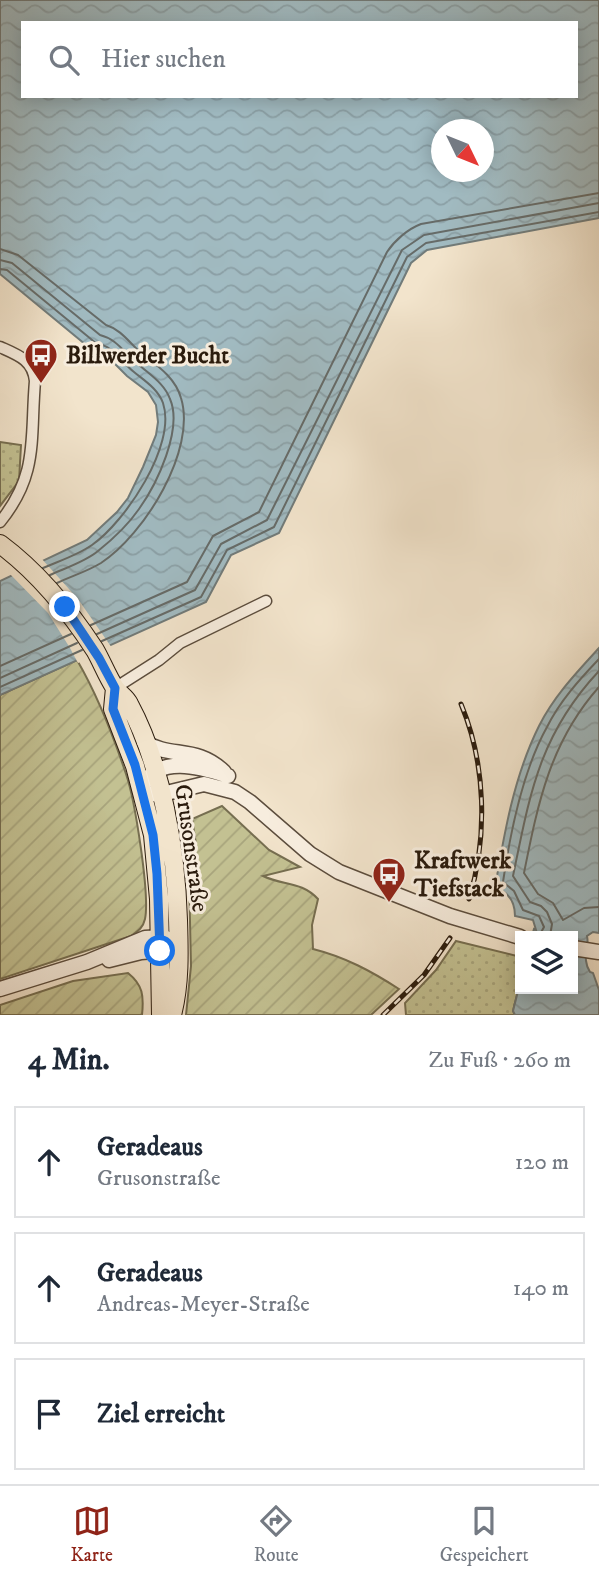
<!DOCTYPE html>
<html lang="de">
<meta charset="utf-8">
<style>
body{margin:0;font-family:"IM FELL DW Pica",serif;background:#f2f2f3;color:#1f2937}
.controls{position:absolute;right:21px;bottom:21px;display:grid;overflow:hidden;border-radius:0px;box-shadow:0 4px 18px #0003}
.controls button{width:63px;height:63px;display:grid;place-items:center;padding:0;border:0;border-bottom:2px solid #e0e1e3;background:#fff;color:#1f2937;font:35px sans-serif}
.compass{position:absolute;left:431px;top:119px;width:63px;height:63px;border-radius:50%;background:#fff;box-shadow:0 4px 18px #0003;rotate:133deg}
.stop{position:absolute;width:21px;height:21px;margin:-16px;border:5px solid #1a73e8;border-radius:50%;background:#fff}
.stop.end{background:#1a73e8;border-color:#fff;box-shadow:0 2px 7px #0008}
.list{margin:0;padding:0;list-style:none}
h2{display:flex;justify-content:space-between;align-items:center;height:91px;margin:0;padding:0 28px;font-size:30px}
h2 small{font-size:23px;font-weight:400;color:#747a83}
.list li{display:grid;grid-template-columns:46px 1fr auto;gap:21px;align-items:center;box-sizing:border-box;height:112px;margin:0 14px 14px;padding:0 14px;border:2px solid #e0e1e3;border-radius:0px}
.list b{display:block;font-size:26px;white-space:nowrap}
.list p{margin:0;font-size:23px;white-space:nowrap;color:#747a83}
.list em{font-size:23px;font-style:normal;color:#747a83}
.icon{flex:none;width:38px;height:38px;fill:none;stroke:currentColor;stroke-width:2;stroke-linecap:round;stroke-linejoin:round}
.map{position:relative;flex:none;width:599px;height:1015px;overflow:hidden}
.search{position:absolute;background:#fff;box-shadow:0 4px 18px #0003;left:21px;right:21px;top:21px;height:77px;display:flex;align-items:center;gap:18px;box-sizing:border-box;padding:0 24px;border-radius:0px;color:#747a83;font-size:26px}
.sheet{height:469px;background:#fff}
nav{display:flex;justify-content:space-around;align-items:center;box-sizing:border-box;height:98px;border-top:2px solid #e0e1e3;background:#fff;font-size:19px;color:#747a83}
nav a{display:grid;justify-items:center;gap:4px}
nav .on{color:#8f2418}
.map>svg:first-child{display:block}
</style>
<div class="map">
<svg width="599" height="1015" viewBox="0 0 599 1015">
<defs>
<pattern id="grass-dots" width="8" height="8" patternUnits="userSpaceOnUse" patternTransform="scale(1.75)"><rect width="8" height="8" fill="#c3c192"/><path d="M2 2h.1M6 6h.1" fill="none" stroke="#a8a57d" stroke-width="1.8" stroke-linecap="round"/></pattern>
<pattern id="garden-furrows" width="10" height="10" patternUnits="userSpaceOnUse" patternTransform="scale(1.75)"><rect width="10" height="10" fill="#c3c192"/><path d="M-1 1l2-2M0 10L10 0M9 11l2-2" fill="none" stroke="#a8a57d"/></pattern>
<pattern id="water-waves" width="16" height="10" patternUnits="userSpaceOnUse" patternTransform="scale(1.75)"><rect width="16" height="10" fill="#a1bbc2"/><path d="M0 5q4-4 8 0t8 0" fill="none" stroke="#8ba0a6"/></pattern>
</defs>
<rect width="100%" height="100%" fill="#f2e4cc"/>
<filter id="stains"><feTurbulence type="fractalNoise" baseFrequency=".00286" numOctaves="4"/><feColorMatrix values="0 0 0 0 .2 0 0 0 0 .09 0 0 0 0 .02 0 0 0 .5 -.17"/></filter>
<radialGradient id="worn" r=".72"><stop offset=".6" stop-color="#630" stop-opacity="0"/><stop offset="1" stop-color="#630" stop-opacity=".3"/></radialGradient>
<path fill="url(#grass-dots)" stroke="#766e50" stroke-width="2" d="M0 442 21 445 19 481 0 506Z
M456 941 517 956 519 987 513 1011 515 1015H406L405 1003 436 970Z"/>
<path fill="url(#garden-furrows)" stroke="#766e50" stroke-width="2" d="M77 660C98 696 113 735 126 774 135 800 150 895 145 919 143 928 138 931 131 936L0 979V695Z
M222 806 269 850 300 867 263 876C284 886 301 881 318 899L312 925 313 949C345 957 371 971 399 989L371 1015H186L191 966 189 877 196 844 192 819Z
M128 973C143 985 144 996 142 1015H0V1005L73 981Z"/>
<path fill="url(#water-waves)" stroke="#717b7a" stroke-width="2" fill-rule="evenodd" d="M0 0H599V218L427 250 411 263 279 533 231 555 206 602 0 695V581L87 540 117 512 128 498 143 467 156 435 158 422 156 405 148 392 127 376 102 351 97 354 0 274ZM23 23H576V96H23ZM442 130H484V172H442Z
M599 648V933L593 932 587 936C590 951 581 957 590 972L593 973 599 990V1015H515L513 1011 519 987 517 956 520 957V989H573V936H532L534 929 536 930 533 920 515 916C515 902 509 892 495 888 504 834 514 776 539 726 554 696 577 672 599 648Z"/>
<path fill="#f2e4cc" d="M41 558 78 599 112 648 78 663 70 648 48 613 9 573Z"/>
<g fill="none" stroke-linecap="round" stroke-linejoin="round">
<path stroke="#666b68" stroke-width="2" d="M0 249 18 255 106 325C123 330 132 347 147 358 161 368 176 380 181 398 197 450 144 535 101 563 88 571 72 576 57 583
M0 260 12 263 100 335C117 339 125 354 138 364 150 375 164 383 170 399 183 429 157 484 139 509 128 525 113 539 98 551 85 562 65 568 50 575
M0 269 7 270 97 344C113 345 122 363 134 372 145 381 158 389 163 403 177 445 125 522 92 545 78 555 59 561 43 568
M91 625 187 582 213 536 259 512 387 252C395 240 408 229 421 224L599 193
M97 634 195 590 221 544 267 520 402 250 424 235 599 203
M102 641 201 597 227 550 274 527 407 257 426 243 599 212
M0 666 71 634
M0 678 77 643
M0 687 82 650
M599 687C550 742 538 803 524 873L538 894 553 903 563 920 584 908 599 907
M539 936 544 927 539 916 523 910 514 891 503 882C510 834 523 770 547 727 560 701 579 680 599 659
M550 936 552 924 547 912 541 906 530 902 513 876C530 794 539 735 599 671"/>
<defs>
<path id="minor" d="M0 347C18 355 33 360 35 381 30 439 39 474 0 522
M115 688 159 660 180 643 266 601"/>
<path id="tertiary" d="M144 742C171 759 196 745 224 772
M228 776C201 767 156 754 142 788L148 793 158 795 204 784 235 792 250 802 310 854 339 872 450 916 520 937
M573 948 599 952
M109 960 141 952 168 950
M0 989 87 962 145 938 164 937 179 945"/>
<path id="primary" d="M0 544C39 573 69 610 95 650 102 662 107 676 115 688 119 694 126 697 129 704 162 765 176 851 178 920 179 952 180 984 172 1015
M115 688 113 709 135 766 153 835 159 899 161 1015"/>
</defs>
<use href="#minor" stroke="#5c4d3d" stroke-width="13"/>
<use href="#tertiary" stroke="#5c4d3d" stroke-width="17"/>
<use href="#primary" stroke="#2a1b0d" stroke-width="20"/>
<use href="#minor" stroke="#f7edde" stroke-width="10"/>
<use href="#tertiary" stroke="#f7edde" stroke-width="14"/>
<use href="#primary" stroke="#f2e4cc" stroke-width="18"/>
<defs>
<path id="rail" d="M461 704C486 764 488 837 469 899
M383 1015 424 975 450 938"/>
</defs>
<use href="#rail" stroke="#2a1b0d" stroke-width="5"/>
<use href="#rail" stroke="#f7edde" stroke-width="2.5" stroke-dasharray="8" stroke-linecap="butt"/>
</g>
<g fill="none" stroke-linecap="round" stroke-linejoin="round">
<path stroke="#1a73e8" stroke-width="9" d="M65 607 99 658 115 688 113 709 135 765 153 835 157 874 160 951"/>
</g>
<defs>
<symbol id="bus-pin" viewBox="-11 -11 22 30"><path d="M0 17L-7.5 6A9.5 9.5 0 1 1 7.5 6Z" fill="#8f2418" stroke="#f7edde"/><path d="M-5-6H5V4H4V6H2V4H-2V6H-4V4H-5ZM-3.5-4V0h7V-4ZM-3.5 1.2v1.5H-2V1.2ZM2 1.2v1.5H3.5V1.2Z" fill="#fff"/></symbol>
</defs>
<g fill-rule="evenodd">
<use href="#bus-pin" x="22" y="336" width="38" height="52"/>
<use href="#bus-pin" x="370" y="855" width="38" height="52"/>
</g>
<g text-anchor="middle" stroke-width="6" stroke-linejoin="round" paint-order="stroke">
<g font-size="24" font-weight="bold" fill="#2a1b0d" stroke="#f7edde" text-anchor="start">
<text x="66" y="363">Billwerder Bucht</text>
<text x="414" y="868">Kraftwerk<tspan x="414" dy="28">Tiefstack</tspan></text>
</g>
<g font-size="24" fill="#2a1b0d" stroke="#f7edde">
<text transform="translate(192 848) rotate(82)" y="8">Grusonstraße</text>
</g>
</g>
<rect width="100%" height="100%" filter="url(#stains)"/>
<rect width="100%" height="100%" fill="url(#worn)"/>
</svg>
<div class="controls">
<button><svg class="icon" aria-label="layers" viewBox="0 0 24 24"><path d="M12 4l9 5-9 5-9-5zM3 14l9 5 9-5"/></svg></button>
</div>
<svg class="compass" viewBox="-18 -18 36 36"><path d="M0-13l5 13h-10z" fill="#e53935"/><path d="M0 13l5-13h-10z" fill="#747a83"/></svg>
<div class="stop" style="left:160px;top:951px"></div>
<div class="stop end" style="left:65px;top:607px"></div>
<div class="search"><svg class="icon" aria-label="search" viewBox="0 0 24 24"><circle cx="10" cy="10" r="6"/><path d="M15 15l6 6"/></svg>Hier suchen</div>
</div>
<section class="sheet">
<h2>4 Min.<small>Zu Fuß · 260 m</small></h2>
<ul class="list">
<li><svg class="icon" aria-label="ahead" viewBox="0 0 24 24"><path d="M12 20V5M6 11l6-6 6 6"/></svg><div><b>Geradeaus</b><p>Grusonstraße</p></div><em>120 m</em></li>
<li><svg class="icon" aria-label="ahead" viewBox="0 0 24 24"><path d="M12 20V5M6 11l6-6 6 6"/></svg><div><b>Geradeaus</b><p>Andreas-Meyer-Straße</p></div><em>140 m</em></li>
<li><svg class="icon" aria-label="arrive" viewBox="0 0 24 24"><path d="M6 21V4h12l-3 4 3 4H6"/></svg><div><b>Ziel erreicht</b></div></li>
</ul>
</section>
<nav>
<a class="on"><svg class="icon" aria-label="map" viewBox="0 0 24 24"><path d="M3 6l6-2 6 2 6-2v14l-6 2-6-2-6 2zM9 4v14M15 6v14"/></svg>Karte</a>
<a><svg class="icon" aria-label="directions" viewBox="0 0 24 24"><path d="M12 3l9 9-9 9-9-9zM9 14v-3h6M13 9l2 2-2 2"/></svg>Route</a>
<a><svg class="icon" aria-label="saved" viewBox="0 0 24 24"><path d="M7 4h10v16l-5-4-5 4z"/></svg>Gespeichert</a>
</nav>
